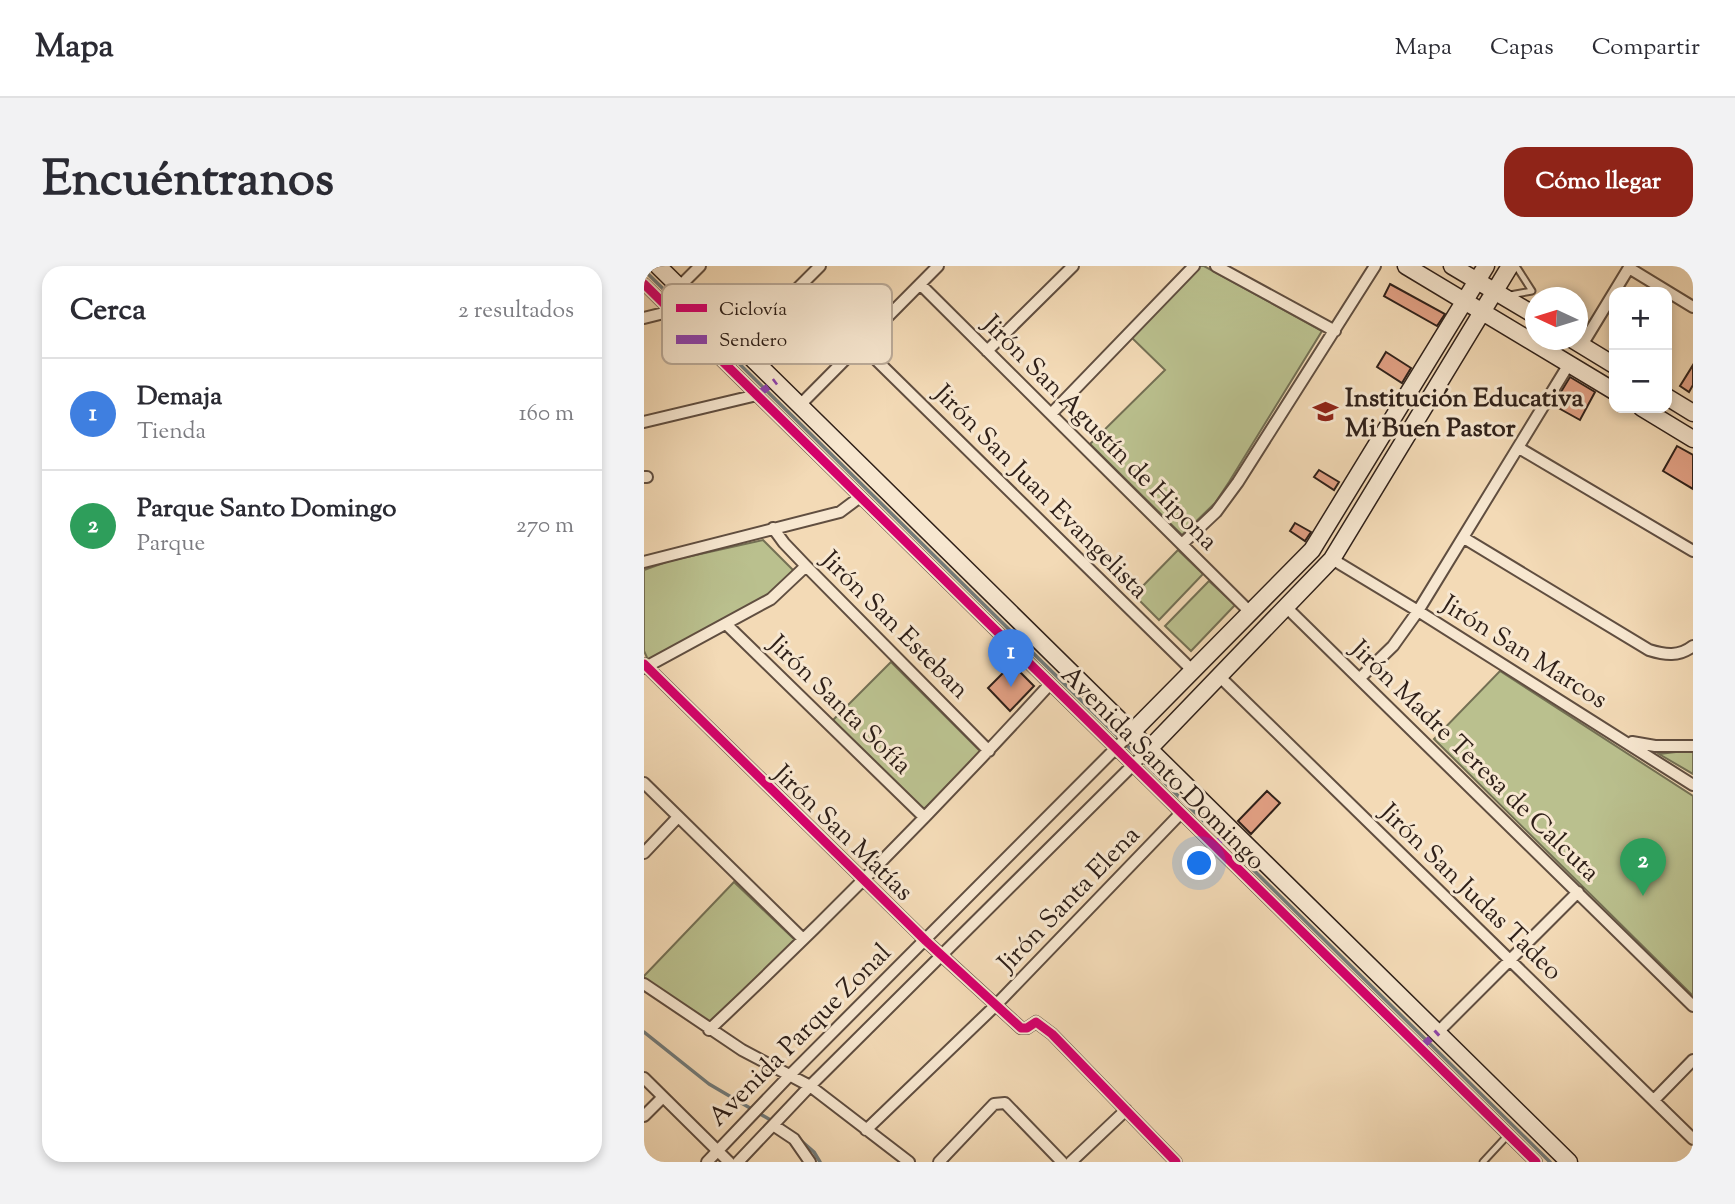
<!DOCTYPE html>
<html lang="es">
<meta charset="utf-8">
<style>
body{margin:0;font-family:"Sorts Mill Goudy",serif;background:#f2f2f3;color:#2b2b33}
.controls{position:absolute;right:21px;top:21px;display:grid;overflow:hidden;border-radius:14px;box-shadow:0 4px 10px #0003}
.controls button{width:63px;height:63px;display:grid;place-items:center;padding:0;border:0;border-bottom:2px solid #e1e1e2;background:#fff;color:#2b2b33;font:35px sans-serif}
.compass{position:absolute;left:881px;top:21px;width:63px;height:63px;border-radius:50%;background:#fff;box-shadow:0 4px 10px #0003;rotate:274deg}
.you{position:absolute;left:556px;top:598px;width:24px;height:24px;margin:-18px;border:5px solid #fff;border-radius:50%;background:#1a73e8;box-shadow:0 0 0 10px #1a73e833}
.badge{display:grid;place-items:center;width:46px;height:46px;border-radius:50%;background:#8f2418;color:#fff;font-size:23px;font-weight:700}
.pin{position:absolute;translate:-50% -58px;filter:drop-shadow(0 2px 4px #0008)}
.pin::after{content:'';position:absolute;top:37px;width:24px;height:21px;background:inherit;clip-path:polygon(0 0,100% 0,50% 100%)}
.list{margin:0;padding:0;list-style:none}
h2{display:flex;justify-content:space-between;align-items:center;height:91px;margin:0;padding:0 28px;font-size:30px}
h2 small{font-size:23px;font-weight:400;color:#7c7c81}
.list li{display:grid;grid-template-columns:46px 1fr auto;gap:21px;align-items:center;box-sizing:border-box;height:112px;padding:0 28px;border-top:2px solid #e1e1e2}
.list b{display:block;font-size:26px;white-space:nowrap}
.list p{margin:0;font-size:23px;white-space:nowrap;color:#7c7c81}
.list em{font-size:23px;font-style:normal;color:#7c7c81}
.map{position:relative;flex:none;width:1049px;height:896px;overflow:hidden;border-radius:21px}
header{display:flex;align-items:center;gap:42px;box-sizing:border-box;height:98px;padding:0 35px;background:#fff;border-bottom:2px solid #e1e1e2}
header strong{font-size:33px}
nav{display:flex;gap:38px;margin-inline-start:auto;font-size:24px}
.intro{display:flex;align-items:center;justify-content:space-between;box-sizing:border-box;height:168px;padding:0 42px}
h1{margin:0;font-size:49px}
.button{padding:18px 32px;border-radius:21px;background:#8f2418;color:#fff;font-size:24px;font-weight:700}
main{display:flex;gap:42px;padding:0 42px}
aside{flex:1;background:#fff;border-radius:21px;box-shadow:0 4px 10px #0003}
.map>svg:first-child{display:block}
</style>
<header>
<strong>Mapa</strong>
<nav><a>Mapa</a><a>Capas</a><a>Compartir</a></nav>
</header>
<div class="intro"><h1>Encuéntranos</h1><a class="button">Cómo llegar</a></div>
<main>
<aside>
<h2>Cerca<small>2 resultados</small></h2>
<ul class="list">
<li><span class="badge" style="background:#3f7fe0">1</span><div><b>Demaja</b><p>Tienda</p></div><em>160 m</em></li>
<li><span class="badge" style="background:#2e9e5b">2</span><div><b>Parque Santo Domingo</b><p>Parque</p></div><em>270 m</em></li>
</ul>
</aside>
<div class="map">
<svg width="1049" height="896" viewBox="0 0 1049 896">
<rect width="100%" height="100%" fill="#f3dab6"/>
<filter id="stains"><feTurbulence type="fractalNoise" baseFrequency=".00286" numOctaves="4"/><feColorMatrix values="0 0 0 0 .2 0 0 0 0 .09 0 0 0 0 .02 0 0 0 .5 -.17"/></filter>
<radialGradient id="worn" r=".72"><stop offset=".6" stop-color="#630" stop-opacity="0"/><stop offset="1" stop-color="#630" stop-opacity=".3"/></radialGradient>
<path fill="#bac08e" stroke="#747054" stroke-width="2" d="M556 0H560L678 65 585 216 571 237 538 269 446 178 521 104 487 71Z
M119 274 151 306 120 333 5 396 0 385V304L25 295Z
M534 284 559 308 515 354 490 329Z
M565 315 591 339 547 385 521 360Z
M247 396 337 486 279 544 189 454Z
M856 405 1049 530V730L790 473Z
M1049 484V508L1015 488Z
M90 616 151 674 65 760 0 715V710Z"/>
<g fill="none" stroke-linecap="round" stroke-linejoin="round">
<path stroke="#737b79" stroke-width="3.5" d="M0 4 906 896
M0 766 65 818 130 856
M154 872 170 886 176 896"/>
</g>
<path fill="#e2a084" stroke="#2f2019" stroke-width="2" d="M746 18 801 48 793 60 740 30Z
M742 86 767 102 758 117 733 101Z
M1049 99V119L1045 126 1036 120Z
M926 111 951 126 936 154 909 139Z
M1033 180 1049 189V223L1019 205Z
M675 204 695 216 690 224 670 211Z
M651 257 667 266 661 275 646 265Z
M368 398 390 420 366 445 344 422Z
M623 525 636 537 607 568 594 555Z"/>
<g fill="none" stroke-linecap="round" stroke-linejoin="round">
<defs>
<path id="lane" d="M866 29 888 25 872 0
M839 896 864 869"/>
<path id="street" d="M572 0 691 65
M985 2 1049 41
M0 18 892 896
M276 18 606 346
M35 21 56 0
M0 52 28 45
M216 78 549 405
M938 79 986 0
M96 80 176 0
M343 85 429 0
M156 139 294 0
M407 148 550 0
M0 156 113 129
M875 182 1049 285
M0 211H3
M129 262 140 277 162 300 345 485
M820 272 1005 384C1021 389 1035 391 1049 380
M538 278 572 246 594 216 731 0
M688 293 774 345 1049 519
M0 296 196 246 216 231
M642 341 1049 740
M82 358 280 551
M0 398 282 675 377 762H383L392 756 408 768 532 896
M0 402 127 333 162 300
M575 410 1049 873
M716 412 749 380 774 345 925 98
M988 476 1011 480H1049
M0 517 159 673
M0 587 34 551
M0 718 98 784 166 820 265 896
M65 764C183 653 297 537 406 418
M794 766 934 626
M0 812 85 896
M1010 834 1049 794
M0 850 19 831
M129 859 150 873 166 896
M222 864 352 739 537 547
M63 896 146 809 488 466
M94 896 166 820 505 483
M295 896 350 838 361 837 418 896
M427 896 482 844"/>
<path id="secondary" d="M14 0 925 896
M762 0 970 125
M808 0 892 50
M929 74 970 99
M1023 131 1049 147
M998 142 1049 173
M488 466 668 284 842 0
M505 483 688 293 866 0"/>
</defs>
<use href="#lane" stroke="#604e40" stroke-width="9"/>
<use href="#street" stroke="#604e40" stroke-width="14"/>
<use href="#secondary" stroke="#2f2019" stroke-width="19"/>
<use href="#lane" stroke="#f7e7d0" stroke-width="5"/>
<use href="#street" stroke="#f7e7d0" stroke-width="10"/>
<use href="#secondary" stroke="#f7e7d0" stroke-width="16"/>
<path stroke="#8e44ad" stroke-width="7" stroke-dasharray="14 7" stroke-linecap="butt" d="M113 129 132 115
M570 580 587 564
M776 782 794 766"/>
<defs>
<path id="cycleway" d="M0 18 892 896
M0 398 282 675 377 762H383L392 756 408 768 532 896"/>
</defs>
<use href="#cycleway" stroke="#f7e7d0" stroke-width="13"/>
<use href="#cycleway" stroke="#d6006c" stroke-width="9"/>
</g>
<defs>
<symbol id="school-bare" viewBox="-9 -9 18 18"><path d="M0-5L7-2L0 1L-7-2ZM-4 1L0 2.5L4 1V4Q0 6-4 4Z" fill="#8f2418" stroke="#f7e7d0" stroke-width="2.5" paint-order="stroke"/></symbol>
</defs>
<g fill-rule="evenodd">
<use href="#school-bare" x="664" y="128" width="35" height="35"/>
</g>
<g text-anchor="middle" stroke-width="6" stroke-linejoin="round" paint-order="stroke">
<g font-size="26" font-weight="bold" fill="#2f2019" stroke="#f7e7d0" text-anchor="start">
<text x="701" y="140">Institución Educativa<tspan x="701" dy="30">Mi Buen Pastor</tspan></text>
</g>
<g font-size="26" fill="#2f2019" stroke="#f7e7d0">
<text transform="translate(457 166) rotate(45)" y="9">Jirón San Agustín de Hipona</text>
<text transform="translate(398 225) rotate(45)" y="9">Jirón San Juan Evangelista</text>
<text transform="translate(252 358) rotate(45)" y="9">Jirón San Esteban</text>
<text transform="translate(881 385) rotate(32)" y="9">Jirón San Marcos</text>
<text transform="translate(197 438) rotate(44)" y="9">Jirón Santa Sofía</text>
<text transform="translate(832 494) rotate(44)" y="9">Jirón Madre Teresa de Calcuta</text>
<text transform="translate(520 501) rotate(45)" y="9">Avenida Santo Domingo</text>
<text transform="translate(200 566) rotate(44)" y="9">Jirón San Matías</text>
<text transform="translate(828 625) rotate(44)" y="9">Jirón San Judas Tadeo</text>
<text transform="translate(424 632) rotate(-46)" y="9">Jirón Santa Elena</text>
<text transform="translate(155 768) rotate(-45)" y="9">Avenida Parque Zonal</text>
</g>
</g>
<rect x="18" y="18" width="230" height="80" rx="10" fill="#f7e7d0" stroke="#bbab99" stroke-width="2"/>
<rect x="32" y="38" width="31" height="8" fill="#d6006c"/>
<rect x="32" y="69" width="31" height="9" fill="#8e44ad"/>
<g font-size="19" fill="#2f2019">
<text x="75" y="49">Ciclovía</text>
<text x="75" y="80">Sendero</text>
</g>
<rect width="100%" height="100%" filter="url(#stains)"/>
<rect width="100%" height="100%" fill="url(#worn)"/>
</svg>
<div class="controls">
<button>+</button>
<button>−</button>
</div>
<svg class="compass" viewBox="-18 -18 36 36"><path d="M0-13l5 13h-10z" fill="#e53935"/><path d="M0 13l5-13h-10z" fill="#7c7c81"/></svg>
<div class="you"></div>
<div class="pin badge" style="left:367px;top:421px;background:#3f7fe0">1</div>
<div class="pin badge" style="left:999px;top:630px;background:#2e9e5b">2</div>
</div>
</main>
